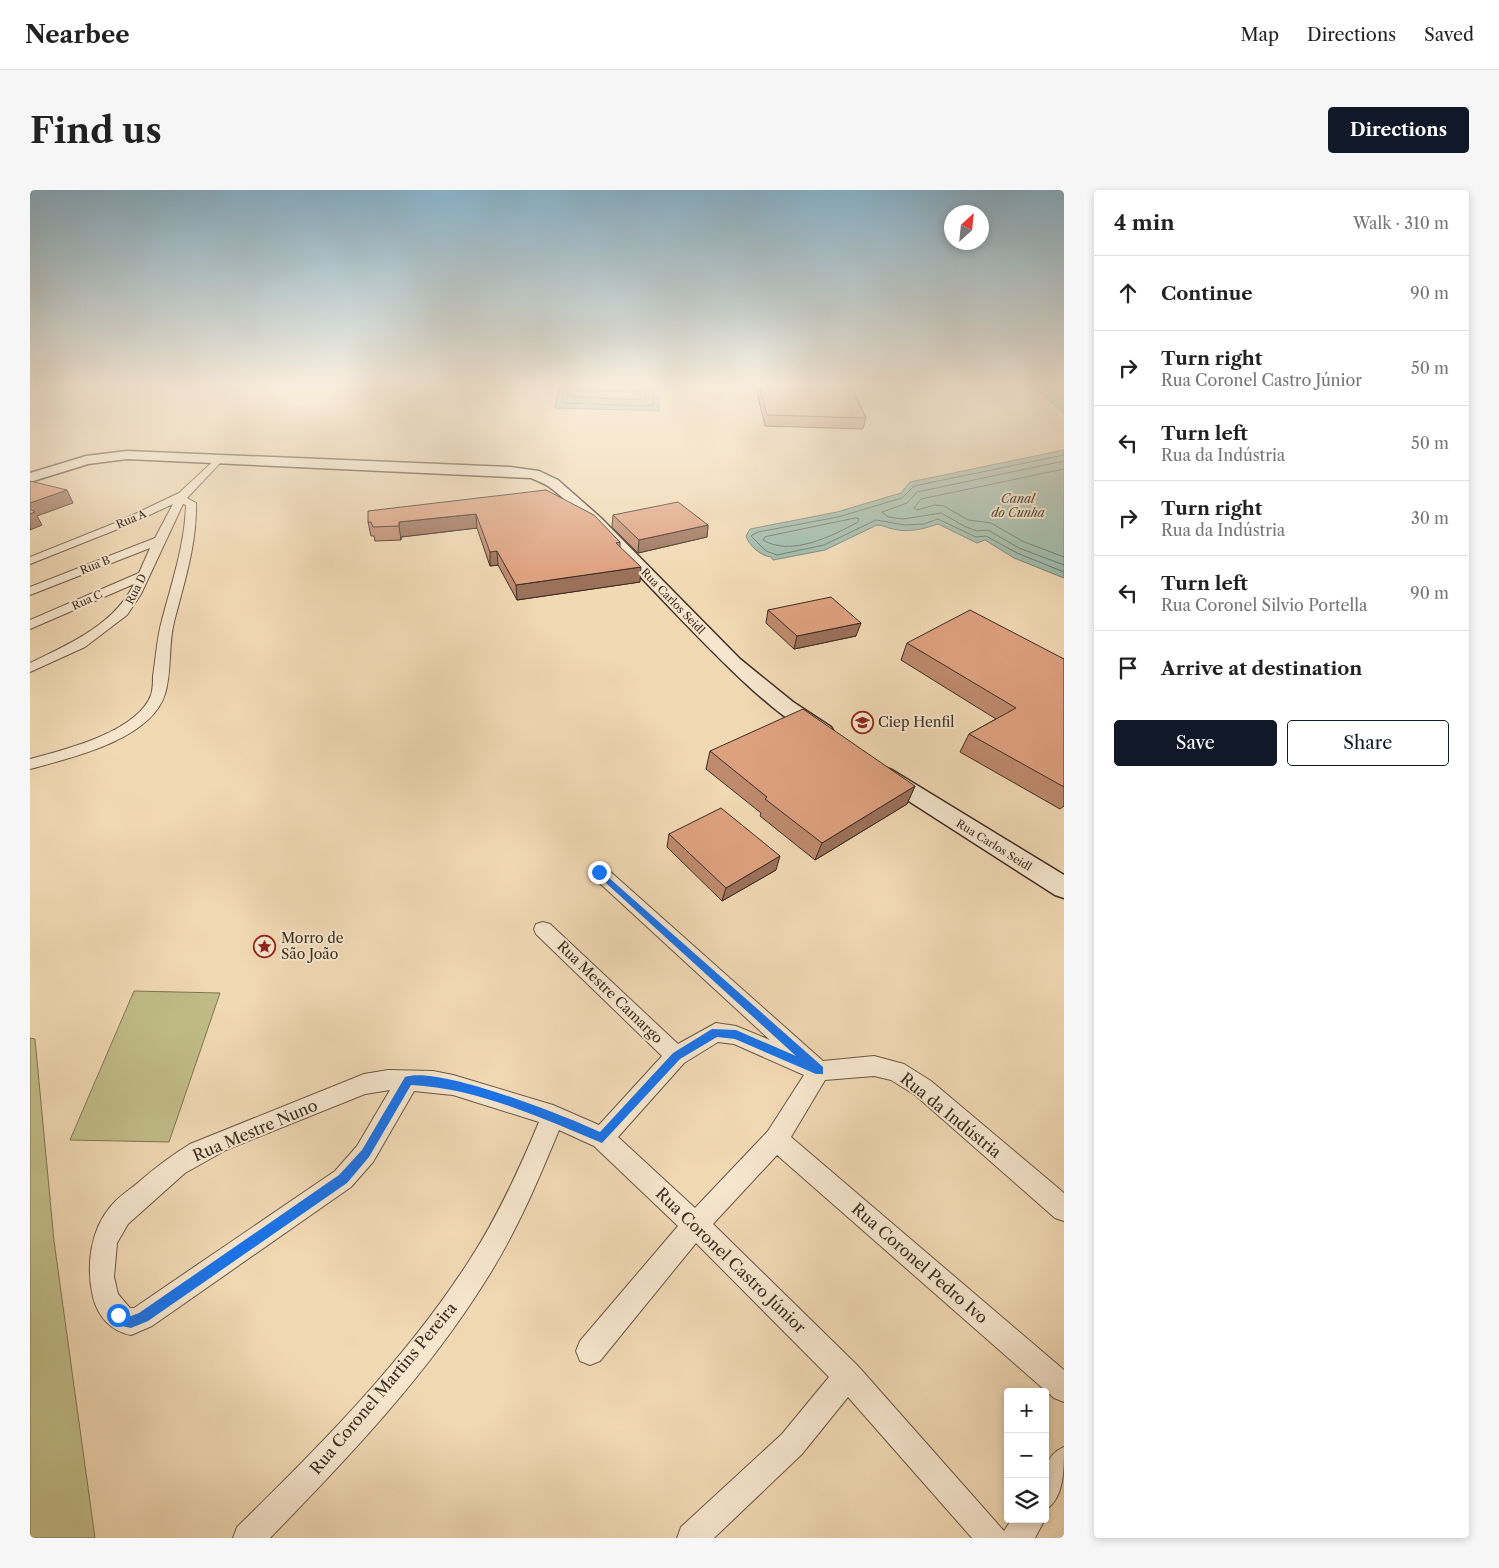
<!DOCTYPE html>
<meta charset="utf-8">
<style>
body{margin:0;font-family:"Libre Caslon Text",serif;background:#f6f6f6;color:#222}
.controls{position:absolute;right:15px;bottom:15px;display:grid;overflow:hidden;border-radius:5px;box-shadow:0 2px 8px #0003}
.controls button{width:45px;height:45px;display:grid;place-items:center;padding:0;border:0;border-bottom:1px solid #e0e0e0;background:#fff;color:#222;font:25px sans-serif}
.compass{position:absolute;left:914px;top:15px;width:45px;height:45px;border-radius:50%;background:#fff;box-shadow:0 2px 8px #0003;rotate:27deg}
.stop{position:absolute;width:15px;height:15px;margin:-11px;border:4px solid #1a73e8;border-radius:50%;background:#fff}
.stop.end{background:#1a73e8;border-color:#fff;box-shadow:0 1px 5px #0008}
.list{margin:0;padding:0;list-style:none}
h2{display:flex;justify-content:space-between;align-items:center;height:65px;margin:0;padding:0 20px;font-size:21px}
h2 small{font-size:16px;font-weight:400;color:#767676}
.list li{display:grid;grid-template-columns:32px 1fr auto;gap:15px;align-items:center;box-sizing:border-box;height:75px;padding:0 20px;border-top:1px solid #e0e0e0}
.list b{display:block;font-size:19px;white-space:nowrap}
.list p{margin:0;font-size:16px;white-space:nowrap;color:#767676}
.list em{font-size:16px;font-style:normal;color:#767676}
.actions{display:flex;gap:10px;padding:15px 20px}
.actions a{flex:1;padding:11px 0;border:1px solid #111827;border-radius:5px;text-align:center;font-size:18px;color:#111827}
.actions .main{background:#111827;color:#fff}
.icon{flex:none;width:28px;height:28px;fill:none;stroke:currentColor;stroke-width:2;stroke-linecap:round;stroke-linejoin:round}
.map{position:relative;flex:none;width:1034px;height:1348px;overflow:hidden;border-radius:5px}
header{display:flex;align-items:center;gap:30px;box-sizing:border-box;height:70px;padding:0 25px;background:#fff;border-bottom:1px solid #e0e0e0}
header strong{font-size:24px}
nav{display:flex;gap:28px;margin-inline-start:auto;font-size:18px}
.intro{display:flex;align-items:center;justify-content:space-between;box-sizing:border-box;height:120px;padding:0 30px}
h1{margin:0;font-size:35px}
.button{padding:12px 22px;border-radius:5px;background:#111827;color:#fff;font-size:18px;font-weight:700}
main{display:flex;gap:30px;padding:0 30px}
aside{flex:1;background:#fff;border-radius:5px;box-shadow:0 2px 8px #0003}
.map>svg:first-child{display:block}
</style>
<header>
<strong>Nearbee</strong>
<nav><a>Map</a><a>Directions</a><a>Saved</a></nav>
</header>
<div class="intro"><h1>Find us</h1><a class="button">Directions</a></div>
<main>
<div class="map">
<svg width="1034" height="1348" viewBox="0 0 1034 1348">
<rect width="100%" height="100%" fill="#f1d9b4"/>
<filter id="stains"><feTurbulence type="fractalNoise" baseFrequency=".004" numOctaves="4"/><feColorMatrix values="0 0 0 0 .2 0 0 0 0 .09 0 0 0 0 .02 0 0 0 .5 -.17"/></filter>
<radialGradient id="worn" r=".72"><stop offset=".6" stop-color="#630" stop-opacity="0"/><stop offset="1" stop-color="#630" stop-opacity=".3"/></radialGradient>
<path fill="#c1bd89" stroke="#7f7556" d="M104 801 190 803 139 952 40 950Z
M0 848 5 849 24 1051 65 1348H0Z"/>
<path fill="#9bbaac" stroke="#758275" d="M530 194H629V221L525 218Z
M1001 194H1034V224Z
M1034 260V388L984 368 955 350 947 353 908 334C894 339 877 343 863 339 857 338 853 335 847 335L795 360 743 370 741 367C731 366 719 356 716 346L720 339 807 322 871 303 880 292Z"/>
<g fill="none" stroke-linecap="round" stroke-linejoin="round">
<path stroke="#6c7467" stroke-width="1" d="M534 194 532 211 534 213 621 216 624 214V194
M541 194 539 205 541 207 615 210 617 194
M548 194 550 200 607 202 610 200V194
M1034 265 884 296 872 308 808 327 728 342 721 346 736 361 747 365 794 355 846 330 875 335 894 334 908 329 946 347 956 346 987 363 1034 382
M1034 271 887 302 877 313 852 322 858 327 873 329 911 323 936 337 947 341 958 340 989 358 1034 375
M1034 279 891 309 884 318 887 320 905 315 914 316 938 330 961 333 992 351 1034 367
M826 328 829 329 828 332C802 346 761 367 733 350L735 347Z"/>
<defs>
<path id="street" d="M190 265 193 266V270L157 308 166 313C167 354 154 393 144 432 138 456 142 482 135 504 121 550 40 568 0 579V569C34 560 107 542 121 505 123 499 123 492 123 486 126 467 127 448 132 430 142 392 155 354 156 315L153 314 111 404 97 425 55 457 0 482V473C39 454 84 435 104 394L0 439V430L109 383 120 358 0 405V397L125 348 143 314 98 335 0 374V367L90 331 149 303Z
M569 675 575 677 793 871 844 866 874 874 901 891 1034 1003V1031L1025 1028 885 905 861 890 844 886 795 890 761 947 1034 1180V1212L1024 1208 747 965 683 1034 828 1176 974 1341 982 1329H1015L1005 1348H942L818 1207 772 1264 684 1348H647L651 1337 752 1244 799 1187 666 1053 570 1171 560 1175 550 1171 546 1161 550 1151 648 1036 564 956 529 940C508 991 486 1043 456 1090 397 1185 318 1268 240 1348H203L207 1337C291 1255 375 1170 439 1071 467 1028 489 980 509 932L423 905 384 901 343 972 321 997 122 1136 101 1145C81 1141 68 1127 63 1107 56 1077 60 1040 81 1016 89 1006 101 999 110 991 126 977 142 965 160 954L334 884 358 880 403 881 423 885 523 915 569 935 632 866 506 744 504 739 506 734 513 732 520 734 648 854 686 833 706 836 740 850 563 687 560 682 563 677ZM688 852 704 854 774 885 738 941 665 1018 588 947 654 873ZM360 900 327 956 305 981 104 1118H100L88 1104 84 1087 87 1053 98 1034 155 983 196 960 335 904Z
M1034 1257C1034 1281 1034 1309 1015 1320 1015 1296 1008 1268 1034 1257Z"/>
<path id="secondary" d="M97 261 480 277 509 281 528 290 571 328 710 469 763 512 801 537 804 542 801 547C752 559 569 330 518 296 513 293 506 290 501 288L97 269 58 274 0 292V283L56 266Z
M854 577 862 580 1034 685V708L1025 705 846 590 843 585 846 580Z"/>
</defs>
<use href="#street" stroke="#6a5846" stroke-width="2"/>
<use href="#secondary" stroke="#3d2d22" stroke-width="3"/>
<use href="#street" fill="#f6e6ce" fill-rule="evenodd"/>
<use href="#secondary" fill="#f6e6ce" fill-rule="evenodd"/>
</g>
<path fill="#bf8a6e" stroke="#3d2d22" d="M725 194H820L836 228 833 239 735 236Z
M516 300 590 352V357L610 392 487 410 468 375 460 376 447 338 371 347V350L345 351 344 346H341L338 332Z
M583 325 678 335 677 347 608 363 582 337Z
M738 420 826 446 764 459 736 433Z
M877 453 1034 469V616L1030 619 930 562 939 544 966 529 871 470Z
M680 561 885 596 877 614 785 670 730 626 731 623 676 579Z
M639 644 746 680 692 711 637 657Z"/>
<path fill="#9b715a" stroke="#3d2d22" d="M37 300 43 313 7 326 12 335 0 340V313Z
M446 324 447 338 371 347V350L369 336V332Z
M678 335 677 347 608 363 609 350Z
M467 361 468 375 460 376V362Z
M611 377 610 392 487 410 486 395Z
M831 433 826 446 764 459 767 446Z
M885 596 877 614 785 670 792 653Z
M750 666 746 680 692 711 696 698Z"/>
<path fill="#dea180" stroke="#3d2d22" d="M729 194H820L836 228 737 225Z
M0 291 37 300 0 313Z
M516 300 564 325 590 352 586 353 611 377 486 395 467 361 460 362 446 324 369 332V336L343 337 341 332H338V321Z
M648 312 678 335 609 350 583 325Z
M0 319 5 322 0 324Z
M801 407 831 433 767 446 738 420Z
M940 420 1034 469V597L939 544 986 518 877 453Z
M773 519 885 596 792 653 735 609 737 607 680 561Z
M691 618 750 666 696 698 639 644Z"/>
<linearGradient id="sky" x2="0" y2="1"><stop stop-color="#89b6d0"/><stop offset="0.51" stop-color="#f9eedd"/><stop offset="1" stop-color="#f9eedd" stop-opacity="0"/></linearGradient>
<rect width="1034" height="383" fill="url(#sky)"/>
<path fill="#1a73e8" d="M569 679 793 877V884H786L705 849 687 847 650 869 572 953C510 928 448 898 381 895L339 967 317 993 118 1131 101 1138 87 1135 81 1125 83 1121 88 1119 101 1126 109 1123 309 985 332 960 375 887C408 875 535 926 570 942L643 863 682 839 706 840 766 866 566 684V680Z"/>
<defs>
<symbol id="school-ring" viewBox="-11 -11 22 22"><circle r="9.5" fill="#f6e6ce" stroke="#8f2418" stroke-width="1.5"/><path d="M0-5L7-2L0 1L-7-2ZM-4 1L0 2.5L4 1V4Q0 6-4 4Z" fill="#8f2418"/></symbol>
<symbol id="sight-ring" viewBox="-11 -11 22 22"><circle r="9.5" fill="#f6e6ce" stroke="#8f2418" stroke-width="1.5"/><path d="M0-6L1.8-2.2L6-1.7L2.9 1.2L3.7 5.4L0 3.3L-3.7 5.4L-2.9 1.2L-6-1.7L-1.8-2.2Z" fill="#8f2418"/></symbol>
</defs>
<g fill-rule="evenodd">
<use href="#school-ring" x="820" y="520" width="25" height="25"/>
<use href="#sight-ring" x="222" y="744" width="25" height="25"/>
</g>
<g text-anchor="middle" stroke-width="4" stroke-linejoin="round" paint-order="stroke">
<g font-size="11" fill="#3d2d22" stroke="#f6e6ce">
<text transform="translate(101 329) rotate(-23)" y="4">Rua A</text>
<text transform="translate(65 375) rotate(-22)" y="4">Rua B</text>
<text transform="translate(106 399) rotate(-63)" y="4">Rua D</text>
<text transform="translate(57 410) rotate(-24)" y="4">Rua C</text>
<text transform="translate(643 411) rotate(46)" y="4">Rua Carlos Seidl</text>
<text transform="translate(964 655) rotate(32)" y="4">Rua Carlos Seidl</text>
</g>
<g font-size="12" font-style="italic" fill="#545044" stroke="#f6e6ce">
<text x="988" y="313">Canal<tspan x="988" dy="14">do Cunha</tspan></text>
</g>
<g font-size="14" fill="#3d2d22" stroke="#f6e6ce" text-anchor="start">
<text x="848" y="537">Ciep Henfil</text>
<text x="251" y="753">Morro de<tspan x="251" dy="16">São João</tspan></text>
</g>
<g font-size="14" fill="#3d2d22" stroke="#f6e6ce">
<text transform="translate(580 802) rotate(44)" y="5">Rua Mestre Camargo</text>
</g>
<g font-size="16" fill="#3d2d22" stroke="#f6e6ce">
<text transform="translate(921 925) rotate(39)" y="6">Rua da Indústria</text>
<text transform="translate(225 940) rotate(-23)" y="6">Rua Mestre Nuno</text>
<text transform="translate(701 1070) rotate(44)" y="6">Rua Coronel Castro Júnior</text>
<text transform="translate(890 1073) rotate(41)" y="6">Rua Coronel Pedro Ivo</text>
<text transform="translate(353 1198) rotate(-50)" y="6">Rua Coronel Martins Pereira</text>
</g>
</g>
<rect width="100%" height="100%" filter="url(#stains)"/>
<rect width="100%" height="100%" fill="url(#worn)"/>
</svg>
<div class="controls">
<button>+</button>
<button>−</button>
<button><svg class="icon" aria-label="layers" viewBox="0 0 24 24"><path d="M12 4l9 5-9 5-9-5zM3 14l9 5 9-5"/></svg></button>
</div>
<svg class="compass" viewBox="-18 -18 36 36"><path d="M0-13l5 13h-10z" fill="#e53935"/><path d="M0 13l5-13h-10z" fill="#767676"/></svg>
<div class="stop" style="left:88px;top:1125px"></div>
<div class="stop end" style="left:569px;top:682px"></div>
</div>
<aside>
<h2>4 min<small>Walk · 310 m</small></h2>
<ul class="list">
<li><svg class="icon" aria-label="ahead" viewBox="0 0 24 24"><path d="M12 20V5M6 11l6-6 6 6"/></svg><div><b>Continue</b></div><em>90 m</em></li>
<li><svg class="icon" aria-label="right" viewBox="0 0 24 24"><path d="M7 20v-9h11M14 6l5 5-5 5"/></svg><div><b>Turn right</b><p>Rua Coronel Castro Júnior</p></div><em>50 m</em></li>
<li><svg class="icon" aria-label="left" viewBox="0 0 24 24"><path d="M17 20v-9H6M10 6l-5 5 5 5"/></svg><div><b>Turn left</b><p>Rua da Indústria</p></div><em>50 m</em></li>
<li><svg class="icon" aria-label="right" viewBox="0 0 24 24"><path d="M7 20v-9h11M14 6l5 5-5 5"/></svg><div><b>Turn right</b><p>Rua da Indústria</p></div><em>30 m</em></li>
<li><svg class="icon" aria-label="left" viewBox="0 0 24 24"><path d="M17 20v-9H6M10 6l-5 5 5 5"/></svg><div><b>Turn left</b><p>Rua Coronel Silvio Portella</p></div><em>90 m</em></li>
<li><svg class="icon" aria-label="arrive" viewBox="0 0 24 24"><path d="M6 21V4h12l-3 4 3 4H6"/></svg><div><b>Arrive at destination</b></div></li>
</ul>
<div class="actions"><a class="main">Save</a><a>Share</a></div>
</aside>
</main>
